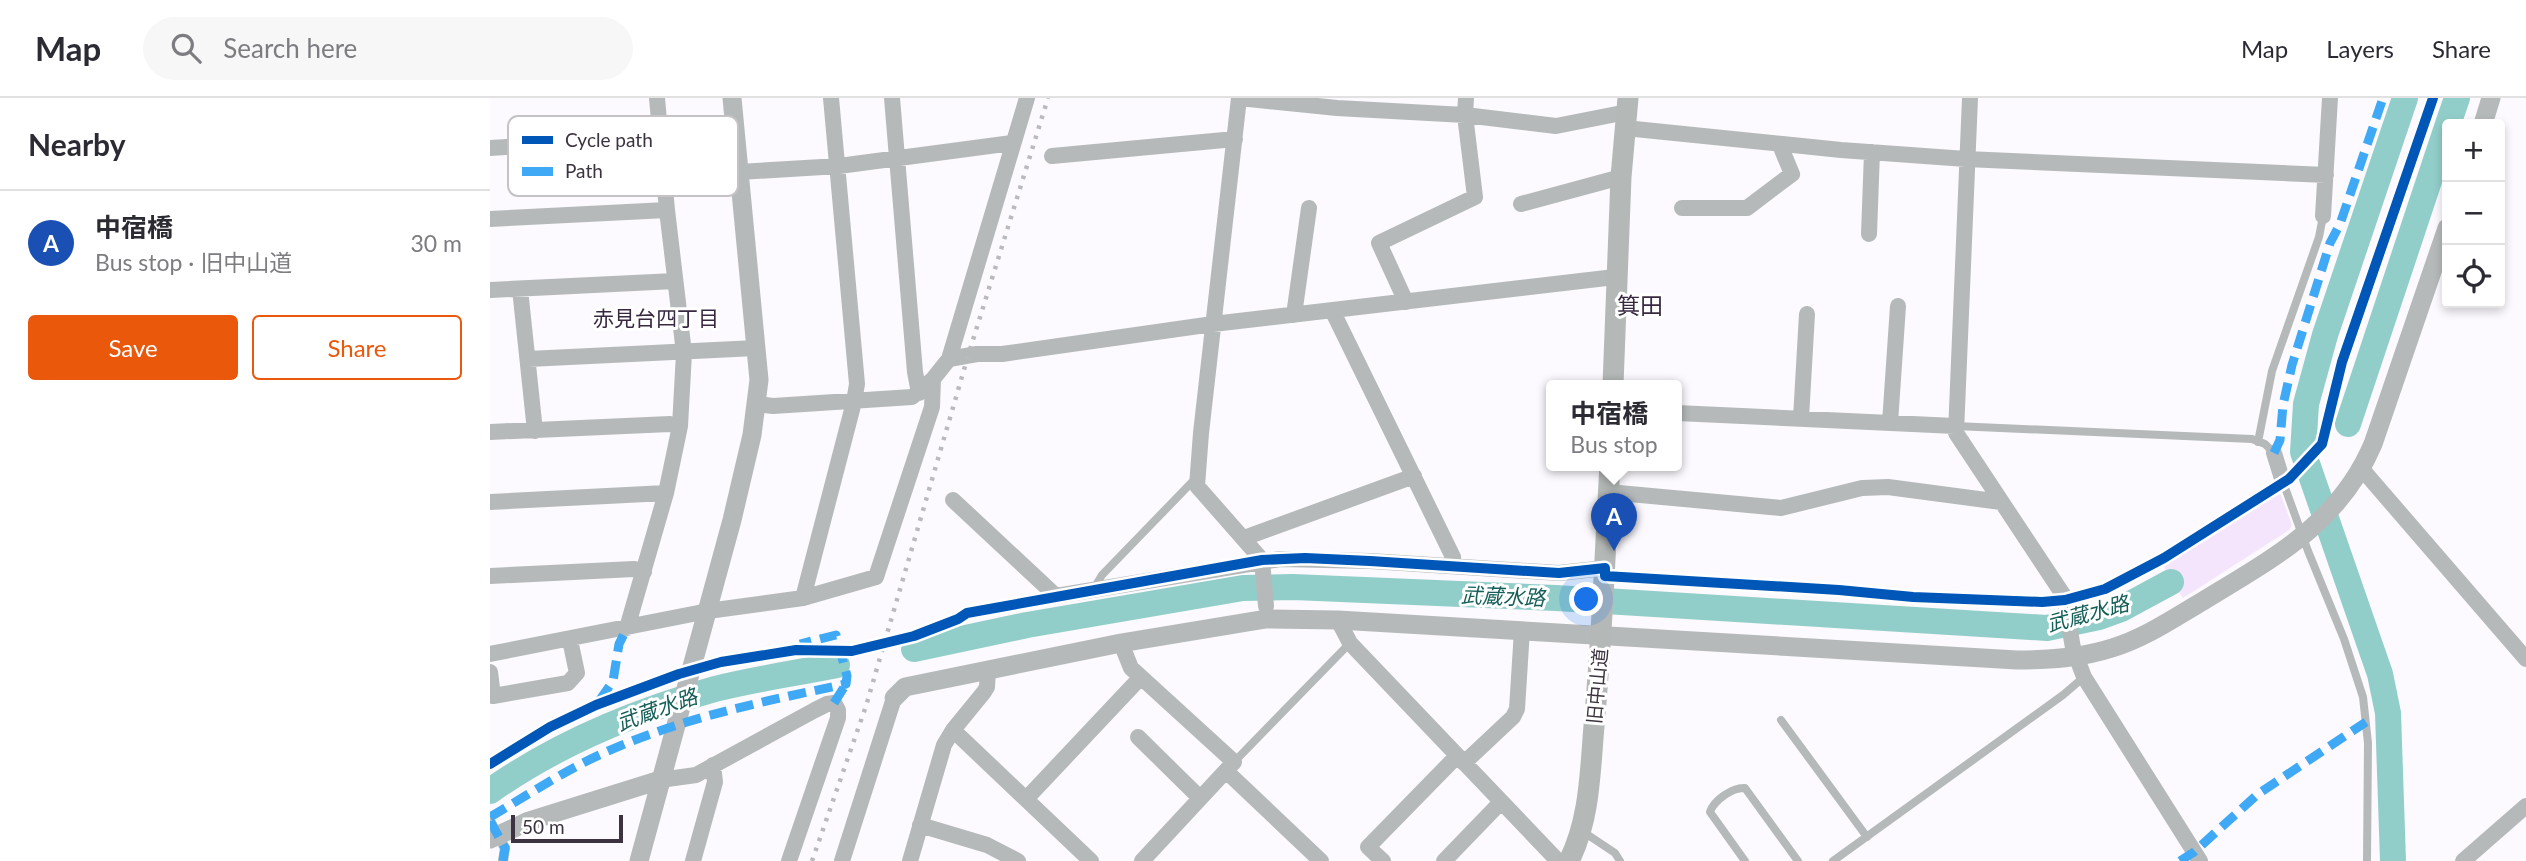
<!DOCTYPE html>
<meta charset="utf-8">
<style>
body{margin:0;font-family:Lato,"Noto Sans JP",sans-serif;background:#f7f7f7;color:#2b2b33}
.controls{position:absolute;right:21px;top:21px;display:grid;overflow:hidden;border-radius:7px;box-shadow:0 4px 10px #0003}
.controls button{width:63px;height:63px;display:grid;place-items:center;padding:0;border:0;border-bottom:2px solid #e1e1e2;background:#fff;color:#2b2b33;font:35px sans-serif}
.scale{position:absolute;left:21px;bottom:18px;width:112px;box-sizing:border-box;padding-left:7px;border:4px solid #3b333f;border-top:0;font-size:19px;line-height:24px;white-space:nowrap;color:#3b333f;-webkit-text-stroke:5px #fff;paint-order:stroke}
.you{position:absolute;left:1097px;top:502px;width:24px;height:24px;margin:-18px;border:5px solid #fff;border-radius:50%;background:#1a73e8;box-shadow:0 0 0 10px #1a73e833}
.badge{display:grid;place-items:center;width:46px;height:46px;border-radius:50%;background:#ea580c;color:#fff;font-size:23px;font-weight:700}
.pin{position:absolute;translate:-50% -58px;filter:drop-shadow(0 2px 4px #0008)}
.pin::after{content:'';position:absolute;top:37px;width:24px;height:21px;background:inherit;clip-path:polygon(0 0,100% 0,50% 100%)}
.popup{position:absolute;left:1056px;top:282px;width:136px;height:91px;box-sizing:border-box;display:grid;place-content:center;border-radius:7px;background:#fff;filter:drop-shadow(0 2px 5px #0005);font-size:23px;white-space:nowrap;color:#7c7c81}
.popup b{font-size:26px;color:#2b2b33}
.popup::after{content:'';position:absolute;left:50%;top:100%;margin-left:-14px;border:14px solid transparent;border-top-color:#fff}
.list{margin:0;padding:0;list-style:none}
h2{display:flex;justify-content:space-between;align-items:center;height:91px;margin:0;padding:0 28px;font-size:30px}
h2 small{font-size:23px;font-weight:400;color:#7c7c81}
.list li{display:grid;grid-template-columns:46px 1fr auto;gap:21px;align-items:center;box-sizing:border-box;height:105px;padding:0 28px;border-top:2px solid #e1e1e2}
.list b{display:block;font-size:26px;white-space:nowrap}
.list p{margin:0;font-size:23px;white-space:nowrap;color:#7c7c81}
.list em{font-size:23px;font-style:normal;color:#7c7c81}
.actions{display:flex;gap:14px;padding:21px 28px}
.actions a{flex:1;padding:16px 0;border:2px solid #ea580c;border-radius:7px;text-align:center;font-size:24px;color:#ea580c}
.actions .main{background:#ea580c;color:#fff}
.icon{flex:none;width:38px;height:38px;fill:none;stroke:currentColor;stroke-width:2;stroke-linecap:round;stroke-linejoin:round}
.map{position:relative;flex:none;width:2036px;height:763px;overflow:hidden}
header{display:flex;align-items:center;gap:42px;box-sizing:border-box;height:98px;padding:0 35px;background:#fff;border-bottom:2px solid #e1e1e2}
header strong{font-size:33px}
nav{display:flex;gap:38px;margin-inline-start:auto;font-size:24px}
.search{width:490px;height:63px;background:#f7f7f7;display:flex;align-items:center;gap:18px;box-sizing:border-box;padding:0 24px;border-radius:38px;color:#7c7c81;font-size:26px}
main{display:flex}
aside{flex:1;background:#fff}
.map>svg:first-child{display:block}
</style>
<header>
<strong>Map</strong>
<div class="search"><svg class="icon" aria-label="search" viewBox="0 0 24 24"><circle cx="10" cy="10" r="6"/><path d="M15 15l6 6"/></svg>Search here</div>
<nav><a>Map</a><a>Layers</a><a>Share</a></nav>
</header>
<main>
<aside>
<h2>Nearby<small></small></h2>
<ul class="list">
<li><span class="badge" style="background:#1a4fb4">A</span><div><b>中宿橋</b><p>Bus stop · 旧中山道</p></div><em>30 m</em></li>
</ul>
<div class="actions"><a class="main">Save</a><a>Share</a></div>
</aside>
<div class="map">
<svg width="2036" height="763" viewBox="0 0 2036 763">
<rect width="100%" height="100%" fill="#fcfafe"/>
<path fill="#f4e5fd" d="M1787 396 1791 397 1802 427 1799 432 1693 500 1672 466Z"/>
<g fill="none" stroke-linecap="round" stroke-linejoin="round">
<path stroke="#92cec9" stroke-width="26" d="M1958 26 1967 0
M1858 326 1957 29
M424 551 537 527 753 490 803 489 1066 500 1557 530 1609 519 1631 511 1681 484
M0 693C67 646 146 613 225 591 265 581 306 575 347 567
M1903 763 1898 615 1890 576 1813 354 1816 306 1835 237 1915 0"/>
<path stroke="#b3b5b7" stroke-width="2.5" stroke-dasharray="2 5" stroke-linecap="butt" d="M442 531 468 521
M312 552H341"/>
<path stroke="#b5b9b9" stroke-width="8" d="M1465 328 1762 341 1775 346 1784 355
M1768 344 1782 273 1829 139 1833 118
M1116 478 1349 492 1423 499 1529 504 1575 502 1602 496 1627 486 1741 420 1793 384 1818 453 1854 541 1873 599 1878 645 1877 763
M603 492 612 477 705 381
M477 515 566 498
M1291 622 1377 739
M744 664 860 545
M1092 733 1125 755 1130 763
M1255 763 1220 714C1224 702 1243 689 1255 690L1308 763
M1343 763 1573 597 1594 579"/>
<path stroke="#b5b9b9" stroke-width="10" d="M13 763 15 750"/>
<path stroke="#b5b9b9" stroke-width="16" d="M402 0 425 274 429 295
M749 0 711 335 707 388 772 462 776 508
M749 0 847 10 975 17 1066 28 1137 14
M1480 0 1466 335 1574 498 1583 550 1594 579 1710 763
M1135 30 1351 52 1476 61 1836 77
M0 50 171 40
M562 58 745 41
M249 74 349 68 522 45
M1031 106 1131 79
M1192 110H1257L1302 76 1290 47
M1833 118 1840 0
M0 121 177 112
M1379 136 1382 54
M30 191 45 333
M0 192 185 183
M916 204 889 145 985 99 975 17 976 0
M842 212 963 459 964 468
M804 217 819 110
M38 261 266 250
M459 261 487 256H512L723 226 1125 179
M267 306 283 308 422 299 443 281 459 261 537 0
M1187 315 1465 328
M1311 320 1317 216
M1400 325 1408 208
M0 334 180 326 190 328
M1784 355 1793 384
M1871 370 2036 561
M1118 394 1291 410 1372 390 1398 389 1511 404
M463 402 566 498 790 461 880 463 1069 475 1115 470
M0 404 176 395
M754 440 924 378
M0 478 144 471 154 474
M313 500 364 304 367 286 341 0
M848 522 860 545 1068 763
M137 530 176 395 190 328 194 255 177 112 167 0
M631 545 641 570 744 664 652 763
M0 556 218 513 313 500 386 479 442 309 443 281
M0 574 3 598 78 585 87 575 80 542
M463 632 601 763
M648 639 710 700
M974 665 1023 619 1027 611 1032 532
M736 673 831 763
M170 682 206 677 325 612 337 606 344 605 348 612V620L299 763
M537 700 651 579
M430 727 497 747 528 763
M203 763 225 684 223 667
M352 763 404 600
M420 763 454 647 463 632 494 594 497 589 498 571
M893 763 878 749 967 658
M954 763 1011 704
M1973 763 2036 708"/>
<path stroke="#b5b9b9" stroke-width="19" d="M1993 26 2001 0
M404 600 415 589 631 545 776 521 848 522 1527 562C1560 562 1591 560 1622 550 1655 540 1684 520 1713 503 1783 460 1849 426 1883 346L1957 130
M0 741 39 723 170 682
M149 763 242 422 262 337 269 282 242 0"/>
<path stroke="#b4b9b8" stroke-width="21" d="M1123 287 1131 79 1138 0
M1079 763C1100 721 1100 674 1104 628 1112 541 1115 454 1120 367"/>
<path stroke="#bababd" stroke-width="4.5" stroke-dasharray="3.5 7" stroke-linecap="butt" d="M322 763 376 608 478 258 558 0"/>
<path stroke="#b5b9b9" stroke-width="10" d="M0 723 15 750"/>
<path stroke="#3fa9f5" stroke-width="9" stroke-dasharray="18 9" stroke-linecap="butt" d="M1784 355 1790 342 1793 307 1802 267 1840 145 1850 126 1893 0
M109 603 123 583 129 546 137 530
M344 605 356 586
M0 719C38 697 75 672 116 654 191 620 275 603 356 586L357 578 346 537 310 546
M0 723 15 750 13 763
M1690 763 1704 754 1768 696 1876 624"/>
<defs>
<path id="cycleway" d="M0 666 60 629 106 607 189 576 231 564 306 552 362 553 424 538 468 521 477 515 772 462 815 460 880 463 1069 475 1115 470V478L1349 492 1423 499 1552 504 1575 502 1615 491 1674 460 1799 381 1832 346 1852 264 1943 0"/>
</defs>
<use href="#cycleway" stroke="#fff" stroke-width="15"/>
<use href="#cycleway" stroke="#0057b8" stroke-width="10"/>
</g>
<g text-anchor="middle" stroke-width="6" stroke-linejoin="round" paint-order="stroke">
<g font-size="19" fill="#3b333f" stroke="#fff">
<text transform="translate(1107 588) rotate(-85)" y="7">旧中山道</text>
</g>
<g font-size="21" fill="#382941" stroke="#fff">
<text x="166" y="228">赤見台四丁目</text>
</g>
<g font-size="21" font-style="italic" fill="#165f58" stroke="#fff">
<text transform="translate(1013 499) rotate(2)" y="7">武蔵水路</text>
<text transform="translate(1598 516) rotate(-15)" y="7">武蔵水路</text>
<text transform="translate(167 612) rotate(-20)" y="7">武蔵水路</text>
</g>
<g font-size="23" fill="#382941" stroke="#fff">
<text x="1150" y="216">箕田</text>
</g>
</g>
<rect x="18" y="18" width="230" height="80" rx="10" fill="#fff" stroke="#c4c2c5" stroke-width="2"/>
<rect x="32" y="38" width="31" height="8" fill="#0057b8"/>
<rect x="32" y="69" width="31" height="9" fill="#3fa9f5"/>
<g font-size="19" fill="#3b333f">
<text x="75" y="49">Cycle path</text>
<text x="75" y="80">Path</text>
</g>
</svg>
<div class="controls">
<button>+</button>
<button>−</button>
<button><svg class="icon" aria-label="locate" viewBox="0 0 24 24"><circle cx="12" cy="12" r="6"/><path d="M12 2v4M12 18v4M2 12h4M18 12h4"/></svg></button>
</div>
<div class="scale">50 m</div>
<div class="you"></div>
<div class="pin badge" style="left:1124px;top:453px;background:#1a4fb4">A</div>
<div class="popup"><b>中宿橋</b>Bus stop</div>
</div>
</main>
